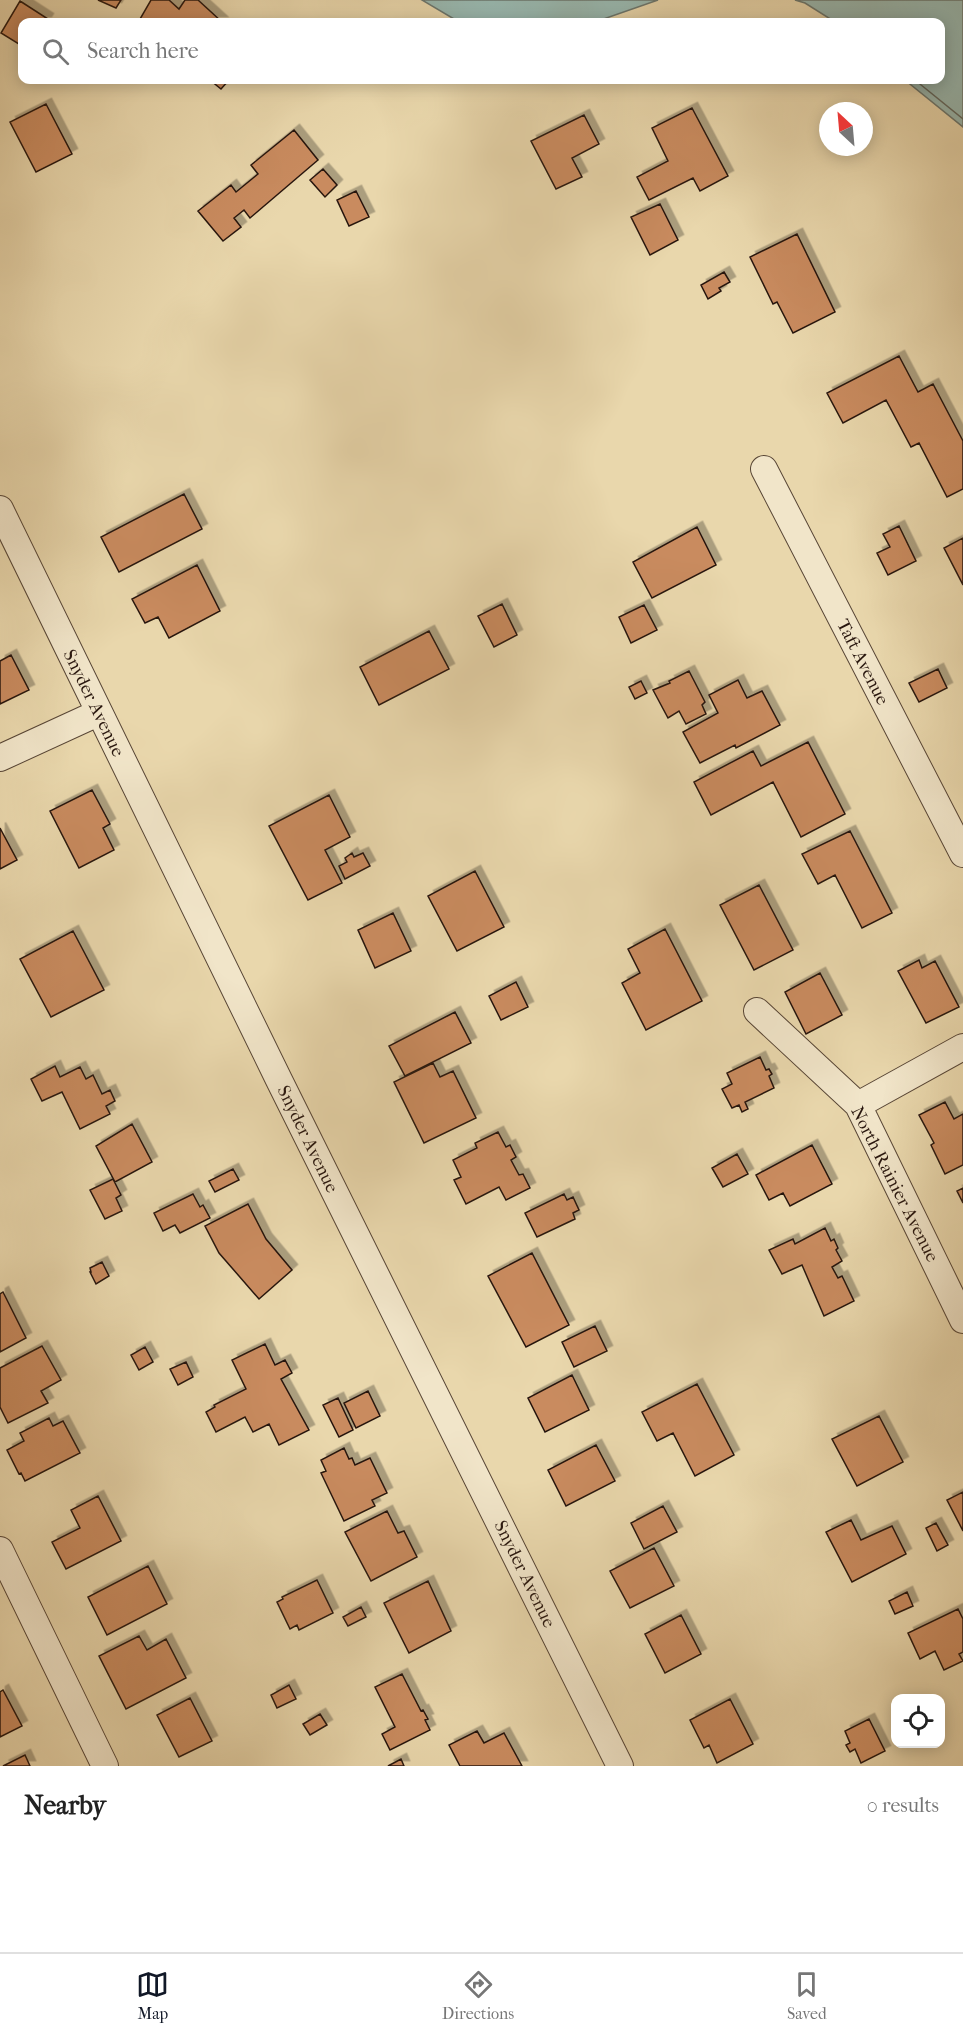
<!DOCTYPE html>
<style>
body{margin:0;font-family:"IM FELL French Canon",serif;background:#f2f2f2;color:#222}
.controls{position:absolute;right:18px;bottom:18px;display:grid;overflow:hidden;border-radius:12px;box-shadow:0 3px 15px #0003}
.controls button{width:54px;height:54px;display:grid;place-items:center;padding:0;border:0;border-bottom:2px solid #e0e0e0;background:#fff;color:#222;font:30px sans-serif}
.compass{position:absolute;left:819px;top:102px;width:54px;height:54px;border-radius:50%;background:#fff;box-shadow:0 3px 15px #0003;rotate:334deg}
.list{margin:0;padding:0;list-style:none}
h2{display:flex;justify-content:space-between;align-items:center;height:78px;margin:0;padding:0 24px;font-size:26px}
h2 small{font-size:20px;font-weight:400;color:#767676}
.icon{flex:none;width:33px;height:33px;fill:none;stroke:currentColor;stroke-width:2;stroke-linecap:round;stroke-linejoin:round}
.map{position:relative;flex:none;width:963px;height:1766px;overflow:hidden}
.search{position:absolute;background:#fff;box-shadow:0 3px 15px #0003;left:18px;right:18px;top:18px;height:66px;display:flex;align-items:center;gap:15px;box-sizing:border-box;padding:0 21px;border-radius:12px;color:#767676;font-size:22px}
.sheet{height:186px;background:#fff}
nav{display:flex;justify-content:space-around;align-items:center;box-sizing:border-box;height:84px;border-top:2px solid #e0e0e0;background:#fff;font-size:16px;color:#767676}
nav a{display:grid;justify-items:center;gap:3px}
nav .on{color:#111827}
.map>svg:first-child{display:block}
</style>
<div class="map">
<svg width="963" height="1766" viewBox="0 0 963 1766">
<defs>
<filter id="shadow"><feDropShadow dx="5.5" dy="-5.5" stdDeviation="0" flood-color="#0004"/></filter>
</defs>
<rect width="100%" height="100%" fill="#e9d7ac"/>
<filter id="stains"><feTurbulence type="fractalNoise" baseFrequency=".00333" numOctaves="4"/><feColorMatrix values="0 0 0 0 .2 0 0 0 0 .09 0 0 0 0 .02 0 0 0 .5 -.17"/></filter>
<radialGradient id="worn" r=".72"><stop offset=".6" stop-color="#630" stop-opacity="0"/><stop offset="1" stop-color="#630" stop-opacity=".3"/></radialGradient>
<path fill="#98b8b0" stroke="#6b776f" stroke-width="1.5" d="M422 0H658L595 22H469L454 19Z
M795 0H963V127L905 80H940V22H835L805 3Z"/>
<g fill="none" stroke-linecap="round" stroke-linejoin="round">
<path stroke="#60675f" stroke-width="1.5" d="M915 80 963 119"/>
</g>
<path fill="#c98b5f" stroke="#28160e" stroke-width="1.5" filter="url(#shadow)" d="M98 0H121L116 8Z
M151 0H169L179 9 185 0H198L222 22H144L140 19Z
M20 1 48 19 46 22H22V46L1 33Z
M210 80H229L221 89Z
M46 104 72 154 36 172 10 122Z
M692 108 728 176 700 191 693 178 649 200 637 177 668 161 652 128Z
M584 115 599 144 572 158 582 177 556 189 531 141Z
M294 130 318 160 250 218 244 210 234 218 241 227 223 241 198 211 231 185 236 192 258 174 251 165Z
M323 169 337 185 325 197 310 180Z
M356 191 369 217 349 226 337 200Z
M660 204 678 240 650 255 631 217Z
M797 234 835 312 793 333 777 302 773 304 750 257Z
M724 272 730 282 719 288 721 291 708 299 701 285Z
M899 356 918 392 933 384 963 441V489L947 497 919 443 911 447 886 400 843 423 827 393Z
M184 494 202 529 119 572 101 537Z
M899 526 916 561 888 575 877 553 890 547 883 534Z
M697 527 716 565 652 598 633 562Z
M963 538V585L944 548Z
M197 565 220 611 169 638 158 617 145 623 132 599Z
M502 604 517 635 494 647 478 616Z
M644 605 657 630 631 643 619 617Z
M429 631 449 669 379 705 360 667Z
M11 655 29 690 0 704V661Z
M938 669 947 688 919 702 909 683Z
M689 671 705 702 702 705 706 714 686 724 679 711 668 718 653 690 670 683 669 681Z
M738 680 747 698 762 691 780 725 736 748 735 745 700 763 683 732 718 713 709 695Z
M641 681 647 693 635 699 629 687Z
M808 742 845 814 801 837 773 782 711 815 694 782 753 751 761 766Z
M92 790 110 824 103 828 114 850 79 868 50 811Z
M329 795 350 837 325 850 342 883 308 900 269 826Z
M0 828 17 860 0 869Z
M850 831 892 913 862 928 835 875 818 884 802 854Z
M352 853 354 857 363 853 370 866 345 879 339 866 347 862 345 858Z
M475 871 504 927 457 951 428 896Z
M759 885 793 950 754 970 720 905Z
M393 913 411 951 375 968 358 930Z
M665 929 702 1001 646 1030 622 983 640 973 628 949Z
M73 931 104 990 51 1017 20 959Z
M919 960 922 968 935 961 959 1007 926 1023 898 971Z
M820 973 842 1015 806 1034 785 992Z
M516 982 528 1007 501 1020 489 996Z
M455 1012 471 1043 405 1076 389 1046Z
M760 1057 766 1070 769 1069 772 1074 769 1076 774 1088 745 1102 748 1109 742 1112 739 1105 732 1108 722 1089 732 1084 727 1073Z
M433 1063 440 1077 453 1071 476 1118 424 1143 394 1082Z
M55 1066 60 1077 80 1067 86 1079 93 1075 102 1094 110 1090 115 1101 106 1106 110 1114 80 1129 62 1092 42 1101 31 1079Z
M945 1102 954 1119 963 1114V1165L945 1174 931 1145 934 1143 919 1115Z
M132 1124 152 1162 115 1182 96 1146Z
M498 1132 506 1147 510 1145 516 1157 511 1160 519 1175 523 1174 530 1188 506 1200 499 1187 466 1204 454 1180 461 1177 453 1160 477 1148 475 1143Z
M812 1145 832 1184 790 1206 783 1193 769 1200 756 1175Z
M737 1154 748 1174 723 1187 712 1168Z
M233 1169 239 1180 215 1192 209 1181Z
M113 1179 121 1195 116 1198 122 1211 105 1219 90 1190Z
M963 1188V1203L957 1191Z
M193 1194 200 1207 203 1205 210 1218 180 1233 175 1225 163 1231 154 1213Z
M564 1194 567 1200 573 1197 579 1210 573 1213 575 1219 537 1237 525 1213Z
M248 1204 266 1239 292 1270 259 1299 219 1253 205 1226Z
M825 1228 831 1241 834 1239 838 1248 836 1250 842 1261 832 1267 838 1278 842 1276 854 1301 824 1316 802 1265 782 1274 769 1250 793 1239 795 1244Z
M532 1253 569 1325 526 1347 488 1276Z
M102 1262 109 1276 96 1284 90 1272H91L90 1268Z
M3 1292 26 1338 0 1352V1294Z
M595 1326 607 1351 574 1367 562 1342Z
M265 1344 275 1365 285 1360 292 1373 281 1379 309 1430 279 1445 269 1424 253 1432 245 1417 216 1432 206 1412 215 1407 214 1405 246 1389 232 1360Z
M42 1346 61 1380 41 1391 48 1403 8 1423 0 1407V1368Z
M145 1347 153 1362 139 1370 131 1355Z
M186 1362 193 1377 178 1385 170 1369Z
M572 1375 589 1410 545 1432 528 1398Z
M697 1384 734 1455 695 1476 673 1433 657 1441 642 1412Z
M368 1391 380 1416 356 1428 344 1403Z
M338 1398 353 1430 339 1437 323 1405Z
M879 1416 903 1462 857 1486 832 1439Z
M49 1418 53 1426 63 1421 80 1453 25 1481 21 1473 19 1474 7 1450 24 1441 20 1433Z
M596 1445 615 1481 566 1506 548 1470Z
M344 1448 349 1459 352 1458 355 1465 370 1458 387 1493 372 1500 375 1506 344 1521 321 1473 326 1471 321 1460Z
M963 1492V1531L947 1500Z
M98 1496 121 1541 66 1569 52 1542 80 1528 71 1510Z
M663 1506 677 1532 644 1549 631 1523Z
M387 1511 398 1533 404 1531 417 1557 371 1581 345 1532Z
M851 1520 861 1540 892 1526 906 1554 852 1582 826 1532Z
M936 1523 948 1545 937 1551 926 1528Z
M654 1548 674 1586 630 1608 610 1571Z
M148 1566 167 1604 107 1635 88 1597Z
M317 1580 333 1613 299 1630 297 1625 290 1629 277 1602 283 1599 282 1597Z
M428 1581 451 1631 409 1653 384 1603Z
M907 1592 913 1606 895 1614 889 1601Z
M361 1607 366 1617 348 1626 343 1617Z
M958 1609 963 1619V1652L959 1654 963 1661 944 1670 935 1651 920 1659 908 1633Z
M681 1615 701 1654 665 1673 645 1634Z
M139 1636 147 1650 166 1639 186 1678 126 1709 99 1656Z
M402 1674 421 1711 423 1710 428 1719 425 1720 430 1730 390 1750 382 1734 395 1727 375 1687Z
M289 1685 296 1699 277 1708 271 1695Z
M3 1690 22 1726 0 1737V1692Z
M190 1698 212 1741 179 1757 157 1715Z
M730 1699 753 1744 717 1763 709 1745 704 1748 690 1720Z
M320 1714 327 1725 310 1735 303 1724Z
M869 1719 885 1751 861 1763 855 1749 850 1752 846 1745 850 1743 845 1731Z
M477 1731 484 1743 504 1733 522 1766H460L449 1745Z
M25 1755 30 1766H3Z
M401 1759 404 1766H388Z"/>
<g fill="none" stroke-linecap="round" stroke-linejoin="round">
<defs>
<path id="minor" d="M764 469 963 854
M0 509 279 1080 620 1766
M0 758 98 713
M757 1011 858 1105 963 1320
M858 1105 963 1047
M0 1550 105 1766"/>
</defs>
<use href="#minor" stroke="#584636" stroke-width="28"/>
<use href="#minor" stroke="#f1e5c9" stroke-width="26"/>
</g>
<g text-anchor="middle" stroke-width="5" stroke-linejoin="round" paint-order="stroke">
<g font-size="18" fill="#28160e" stroke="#f1e5c9">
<text transform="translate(863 662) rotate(63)" y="6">Taft Avenue</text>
<text transform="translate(94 703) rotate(64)" y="6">Snyder Avenue</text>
<text transform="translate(308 1139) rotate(64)" y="6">Snyder Avenue</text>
<text transform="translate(895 1184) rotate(63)" y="6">North Rainier Avenue</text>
<text transform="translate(525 1574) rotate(64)" y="6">Snyder Avenue</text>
</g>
</g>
<rect width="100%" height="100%" filter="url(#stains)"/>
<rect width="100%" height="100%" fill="url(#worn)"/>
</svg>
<div class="controls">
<button><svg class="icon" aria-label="locate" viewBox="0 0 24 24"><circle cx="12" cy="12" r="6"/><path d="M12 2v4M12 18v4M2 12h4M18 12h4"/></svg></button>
</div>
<svg class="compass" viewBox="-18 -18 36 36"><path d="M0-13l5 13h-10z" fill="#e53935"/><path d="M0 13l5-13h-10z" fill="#767676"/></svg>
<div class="search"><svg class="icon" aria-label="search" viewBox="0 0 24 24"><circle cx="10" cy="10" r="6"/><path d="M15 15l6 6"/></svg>Search here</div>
</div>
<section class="sheet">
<h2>Nearby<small>0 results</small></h2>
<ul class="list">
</ul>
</section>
<nav>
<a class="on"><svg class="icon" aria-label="map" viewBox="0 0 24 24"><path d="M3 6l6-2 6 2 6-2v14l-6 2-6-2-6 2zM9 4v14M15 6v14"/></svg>Map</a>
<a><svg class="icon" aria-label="directions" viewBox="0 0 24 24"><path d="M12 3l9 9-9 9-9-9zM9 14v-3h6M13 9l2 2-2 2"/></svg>Directions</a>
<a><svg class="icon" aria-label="saved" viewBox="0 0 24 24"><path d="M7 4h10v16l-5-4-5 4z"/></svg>Saved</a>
</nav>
